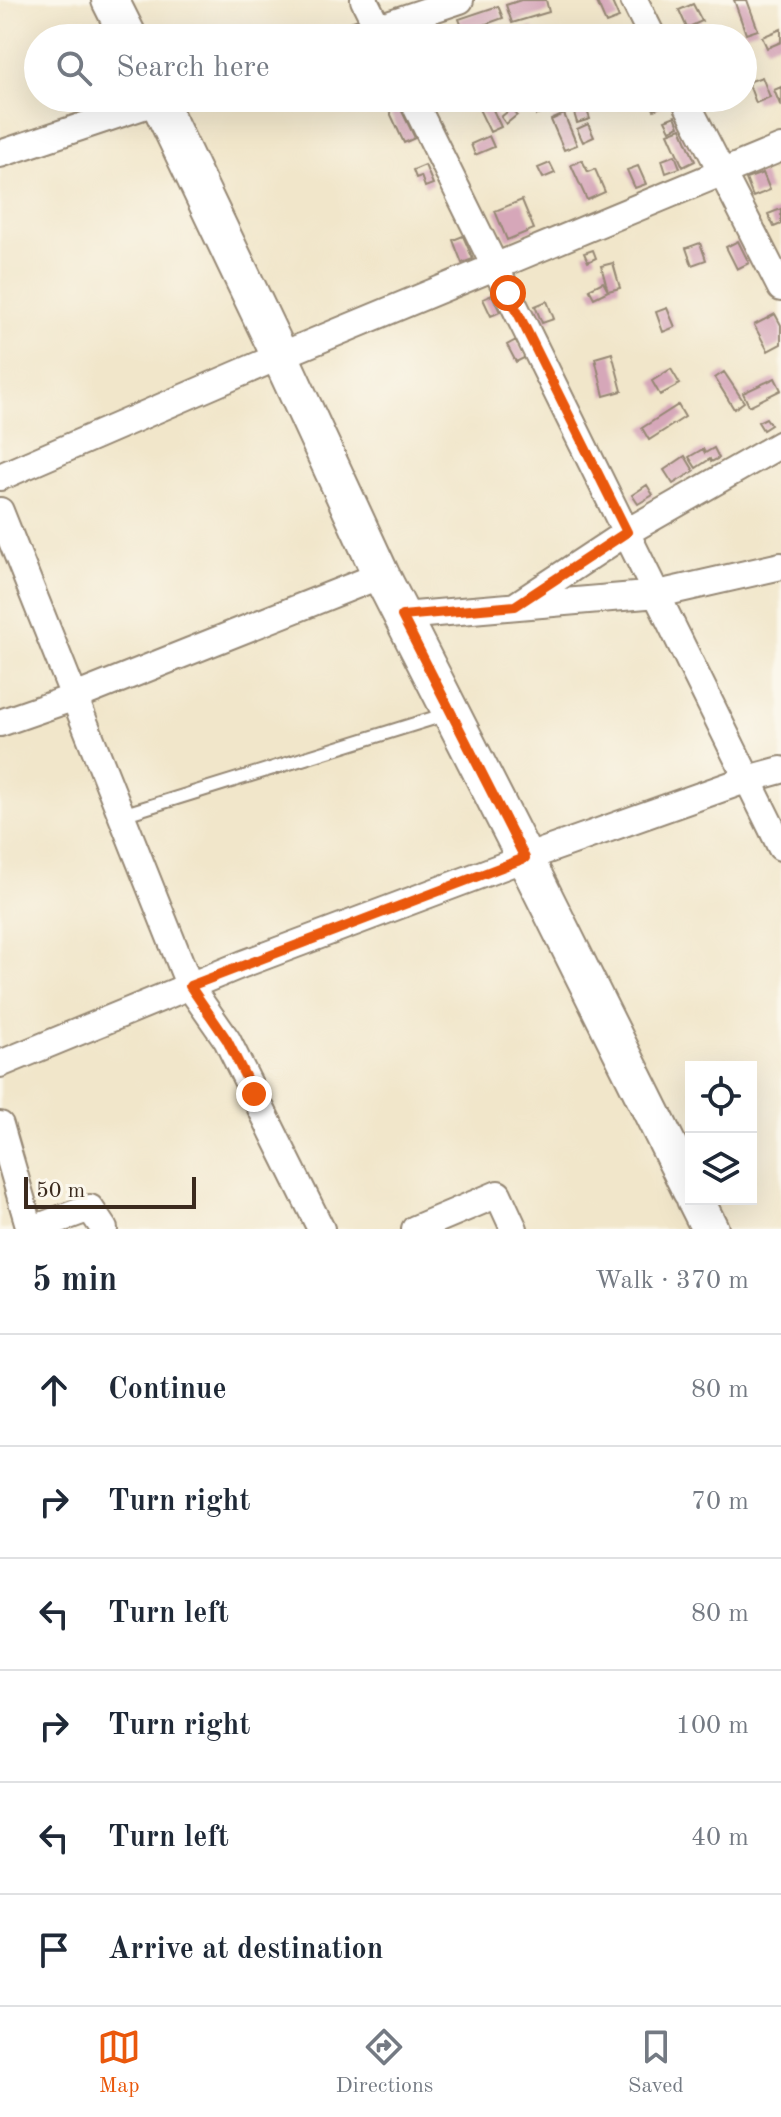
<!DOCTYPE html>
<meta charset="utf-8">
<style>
body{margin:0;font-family:"Old Standard TT",serif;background:#f2f2f3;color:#1f2937}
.controls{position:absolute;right:24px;bottom:24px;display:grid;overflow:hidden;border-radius:0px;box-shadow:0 8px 32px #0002}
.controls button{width:72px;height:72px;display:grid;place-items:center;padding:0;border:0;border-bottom:2px solid #e0e1e3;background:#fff;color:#1f2937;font:40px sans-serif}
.scale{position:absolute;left:24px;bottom:20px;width:172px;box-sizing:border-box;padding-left:8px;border:4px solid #3b2a1e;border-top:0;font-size:22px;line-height:28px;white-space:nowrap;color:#3b2a1e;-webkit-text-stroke:6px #fbf7ec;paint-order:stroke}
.stop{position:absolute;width:24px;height:24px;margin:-18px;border:6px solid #ea580c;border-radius:50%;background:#fff}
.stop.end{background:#ea580c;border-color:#fff;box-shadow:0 2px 8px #0008}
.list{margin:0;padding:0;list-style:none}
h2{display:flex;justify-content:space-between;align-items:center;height:104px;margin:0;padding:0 32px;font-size:34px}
h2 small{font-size:26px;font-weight:400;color:#747a83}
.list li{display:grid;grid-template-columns:52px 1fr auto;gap:24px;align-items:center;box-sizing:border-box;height:112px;padding:0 32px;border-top:2px solid #e0e1e3}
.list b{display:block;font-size:30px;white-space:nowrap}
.list em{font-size:26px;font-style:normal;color:#747a83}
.icon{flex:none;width:44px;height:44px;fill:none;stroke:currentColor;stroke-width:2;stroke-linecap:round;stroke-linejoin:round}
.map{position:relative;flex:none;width:781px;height:1229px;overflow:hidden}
.search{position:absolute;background:#fff;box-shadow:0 8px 32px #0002;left:24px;right:24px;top:24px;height:88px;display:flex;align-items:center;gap:20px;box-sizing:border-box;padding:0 28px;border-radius:44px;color:#747a83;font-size:30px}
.sheet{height:776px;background:#fff}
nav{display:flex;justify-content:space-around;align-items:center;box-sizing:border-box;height:112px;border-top:2px solid #e0e1e3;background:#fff;font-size:22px;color:#747a83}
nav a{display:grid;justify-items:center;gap:4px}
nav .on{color:#ea580c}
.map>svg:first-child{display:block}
</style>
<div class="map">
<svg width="781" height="1229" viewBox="0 0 781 1229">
<rect width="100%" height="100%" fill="#fbf7ec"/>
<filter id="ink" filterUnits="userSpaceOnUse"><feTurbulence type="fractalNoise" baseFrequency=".0125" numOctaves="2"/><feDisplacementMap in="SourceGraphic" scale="16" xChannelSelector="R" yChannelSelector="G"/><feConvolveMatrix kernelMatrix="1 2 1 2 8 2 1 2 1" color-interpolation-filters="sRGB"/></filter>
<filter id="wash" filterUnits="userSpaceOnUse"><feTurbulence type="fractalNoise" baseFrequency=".006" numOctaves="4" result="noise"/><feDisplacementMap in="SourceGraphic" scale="32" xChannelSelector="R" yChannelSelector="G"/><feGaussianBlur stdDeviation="1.8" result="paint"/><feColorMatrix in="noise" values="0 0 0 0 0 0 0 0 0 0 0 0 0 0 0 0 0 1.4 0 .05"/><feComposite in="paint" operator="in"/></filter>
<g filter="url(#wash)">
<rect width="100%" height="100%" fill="#f1e6ca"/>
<g id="blocks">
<path fill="#d6a7b9" d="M521 0H546L549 12 512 23 506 5Z
M596 0H611L619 18 606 23Z
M734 0H747L758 30 746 34Z
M693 4 702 21 687 28 679 10Z
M498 6 503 18 464 32 459 19Z
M533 27 537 38H517L515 33Z
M699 27 703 38H687L685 32Z
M781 29V42L767 48 762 37Z
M762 77 770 97 756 103 748 82Z
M781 87V107L774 90Z
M648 98H662L666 104 654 110Z
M396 99 415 138 404 143 386 104Z
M488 99 501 127 490 132 477 105Z
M547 99 550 112 536 115 533 102Z
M584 102 590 119 577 123 572 106Z
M512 108 517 115 506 124 501 117Z
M564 114 577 145 564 150 551 120Z
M675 116 679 126 670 130 665 120Z
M588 124 594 137 583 142 577 129Z
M681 128 695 161 683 167 668 133Z
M489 136 494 147 475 155 471 144Z
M675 155 680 168 666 173 662 160Z
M582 160 588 172 595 169 605 192 587 200 571 165Z
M550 163 555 173 543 178 538 168Z
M425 165 433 184 425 187 421 176 416 178 413 170Z
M638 166 646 184 635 188 627 170Z
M763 173 770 190 753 197 746 179Z
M522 200 534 229 507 240 495 211Z
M781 209V224L774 227 768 214Z
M463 236 473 259 462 263 453 240Z
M738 241 749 263 737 269 726 247Z
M700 243 706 260 692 265 686 248Z
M593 250 596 258 588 262 584 253Z
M613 263 620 288 608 291 594 298 589 289 603 282 608 291 601 266Z
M492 295 500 312 491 316 483 299Z
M547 301 554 319 542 323 535 306Z
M667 308 675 327 663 332 656 312Z
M775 314 781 325V344L768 351 754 325Z
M516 340 526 357 516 362 507 345Z
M612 353 622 391 604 396 595 358Z
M671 369 680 384 660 395 652 381Z
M724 372 744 402 734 409 715 378Z
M775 378 781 390 749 406 743 393Z
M678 405 685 417 649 440 642 428Z
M766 418 771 425 763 430 758 422Z
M714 448 719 458 711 462 710 459 696 468 689 457 703 449 705 453Z
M685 456 694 471 673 484 664 470Z
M647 485 653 495 638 504 632 495Z"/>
</g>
</g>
<g filter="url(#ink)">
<use href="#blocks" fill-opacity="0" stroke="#968874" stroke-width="2"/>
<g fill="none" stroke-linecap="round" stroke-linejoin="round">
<defs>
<path id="service" d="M122 815 447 714"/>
<path id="minor" d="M364 0 383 38
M634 0 653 38
M346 38 460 0
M412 98 781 847
M684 98 781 288
M0 154 167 98
M0 477 280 356 781 148
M0 511 190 987 227 1040 321 1229
M518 604 627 532 781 444
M402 616 658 594 781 566
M0 723 75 697 381 575
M0 1064 243 964 525 858 748 779 781 770
M0 1125 30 1229
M33 1229 90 1208 104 1229
M415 1229 498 1194 514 1229"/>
<path id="secondary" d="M110 0 129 38
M157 98 280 356 381 575 525 858 691 1191
M695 1199 710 1229"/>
</defs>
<use href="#service" stroke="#968874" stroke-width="16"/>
<use href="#minor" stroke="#968874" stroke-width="30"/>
<use href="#secondary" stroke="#968874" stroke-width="40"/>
<use href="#service" stroke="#fff" stroke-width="12"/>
<use href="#minor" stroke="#fff" stroke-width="26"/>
<use href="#secondary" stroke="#fff" stroke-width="36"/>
</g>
</g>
<g fill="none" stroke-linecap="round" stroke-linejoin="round" filter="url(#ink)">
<path stroke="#ea580c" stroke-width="10" d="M254 1094 227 1040 190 986 525 858 402 616 515 606 627 532 508 293"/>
</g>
</svg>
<div class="controls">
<button><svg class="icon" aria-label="locate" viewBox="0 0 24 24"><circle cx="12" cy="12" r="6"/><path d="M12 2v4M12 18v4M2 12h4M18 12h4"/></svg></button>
<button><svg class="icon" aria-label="layers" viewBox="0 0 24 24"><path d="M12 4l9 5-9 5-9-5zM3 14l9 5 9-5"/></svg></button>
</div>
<div class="scale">50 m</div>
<div class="stop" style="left:508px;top:293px"></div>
<div class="stop end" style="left:254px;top:1094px"></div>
<div class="search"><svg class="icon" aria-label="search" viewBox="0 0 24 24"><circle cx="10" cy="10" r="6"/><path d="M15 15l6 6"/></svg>Search here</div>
</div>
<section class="sheet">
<h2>5 min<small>Walk · 370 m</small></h2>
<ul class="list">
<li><svg class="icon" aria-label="ahead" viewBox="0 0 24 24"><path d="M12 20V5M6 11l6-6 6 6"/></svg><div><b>Continue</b></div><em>80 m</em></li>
<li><svg class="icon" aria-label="right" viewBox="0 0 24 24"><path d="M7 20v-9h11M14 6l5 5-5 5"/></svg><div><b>Turn right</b></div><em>70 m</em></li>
<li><svg class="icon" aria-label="left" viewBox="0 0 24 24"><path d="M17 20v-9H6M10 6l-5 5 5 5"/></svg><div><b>Turn left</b></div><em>80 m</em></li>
<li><svg class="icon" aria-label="right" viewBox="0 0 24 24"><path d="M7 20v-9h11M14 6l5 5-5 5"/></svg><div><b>Turn right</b></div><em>100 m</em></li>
<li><svg class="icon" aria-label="left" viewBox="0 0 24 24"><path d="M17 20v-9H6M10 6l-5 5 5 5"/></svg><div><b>Turn left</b></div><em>40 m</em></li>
<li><svg class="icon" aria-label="arrive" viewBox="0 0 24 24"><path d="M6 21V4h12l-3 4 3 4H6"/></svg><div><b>Arrive at destination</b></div></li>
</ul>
</section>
<nav>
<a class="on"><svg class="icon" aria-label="map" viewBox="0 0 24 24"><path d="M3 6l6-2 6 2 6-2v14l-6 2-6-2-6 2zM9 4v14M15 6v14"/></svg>Map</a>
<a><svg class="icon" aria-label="directions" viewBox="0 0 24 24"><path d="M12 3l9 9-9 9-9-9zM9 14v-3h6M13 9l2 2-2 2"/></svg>Directions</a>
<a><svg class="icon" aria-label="saved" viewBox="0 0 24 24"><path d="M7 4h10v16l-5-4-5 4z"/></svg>Saved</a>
</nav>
